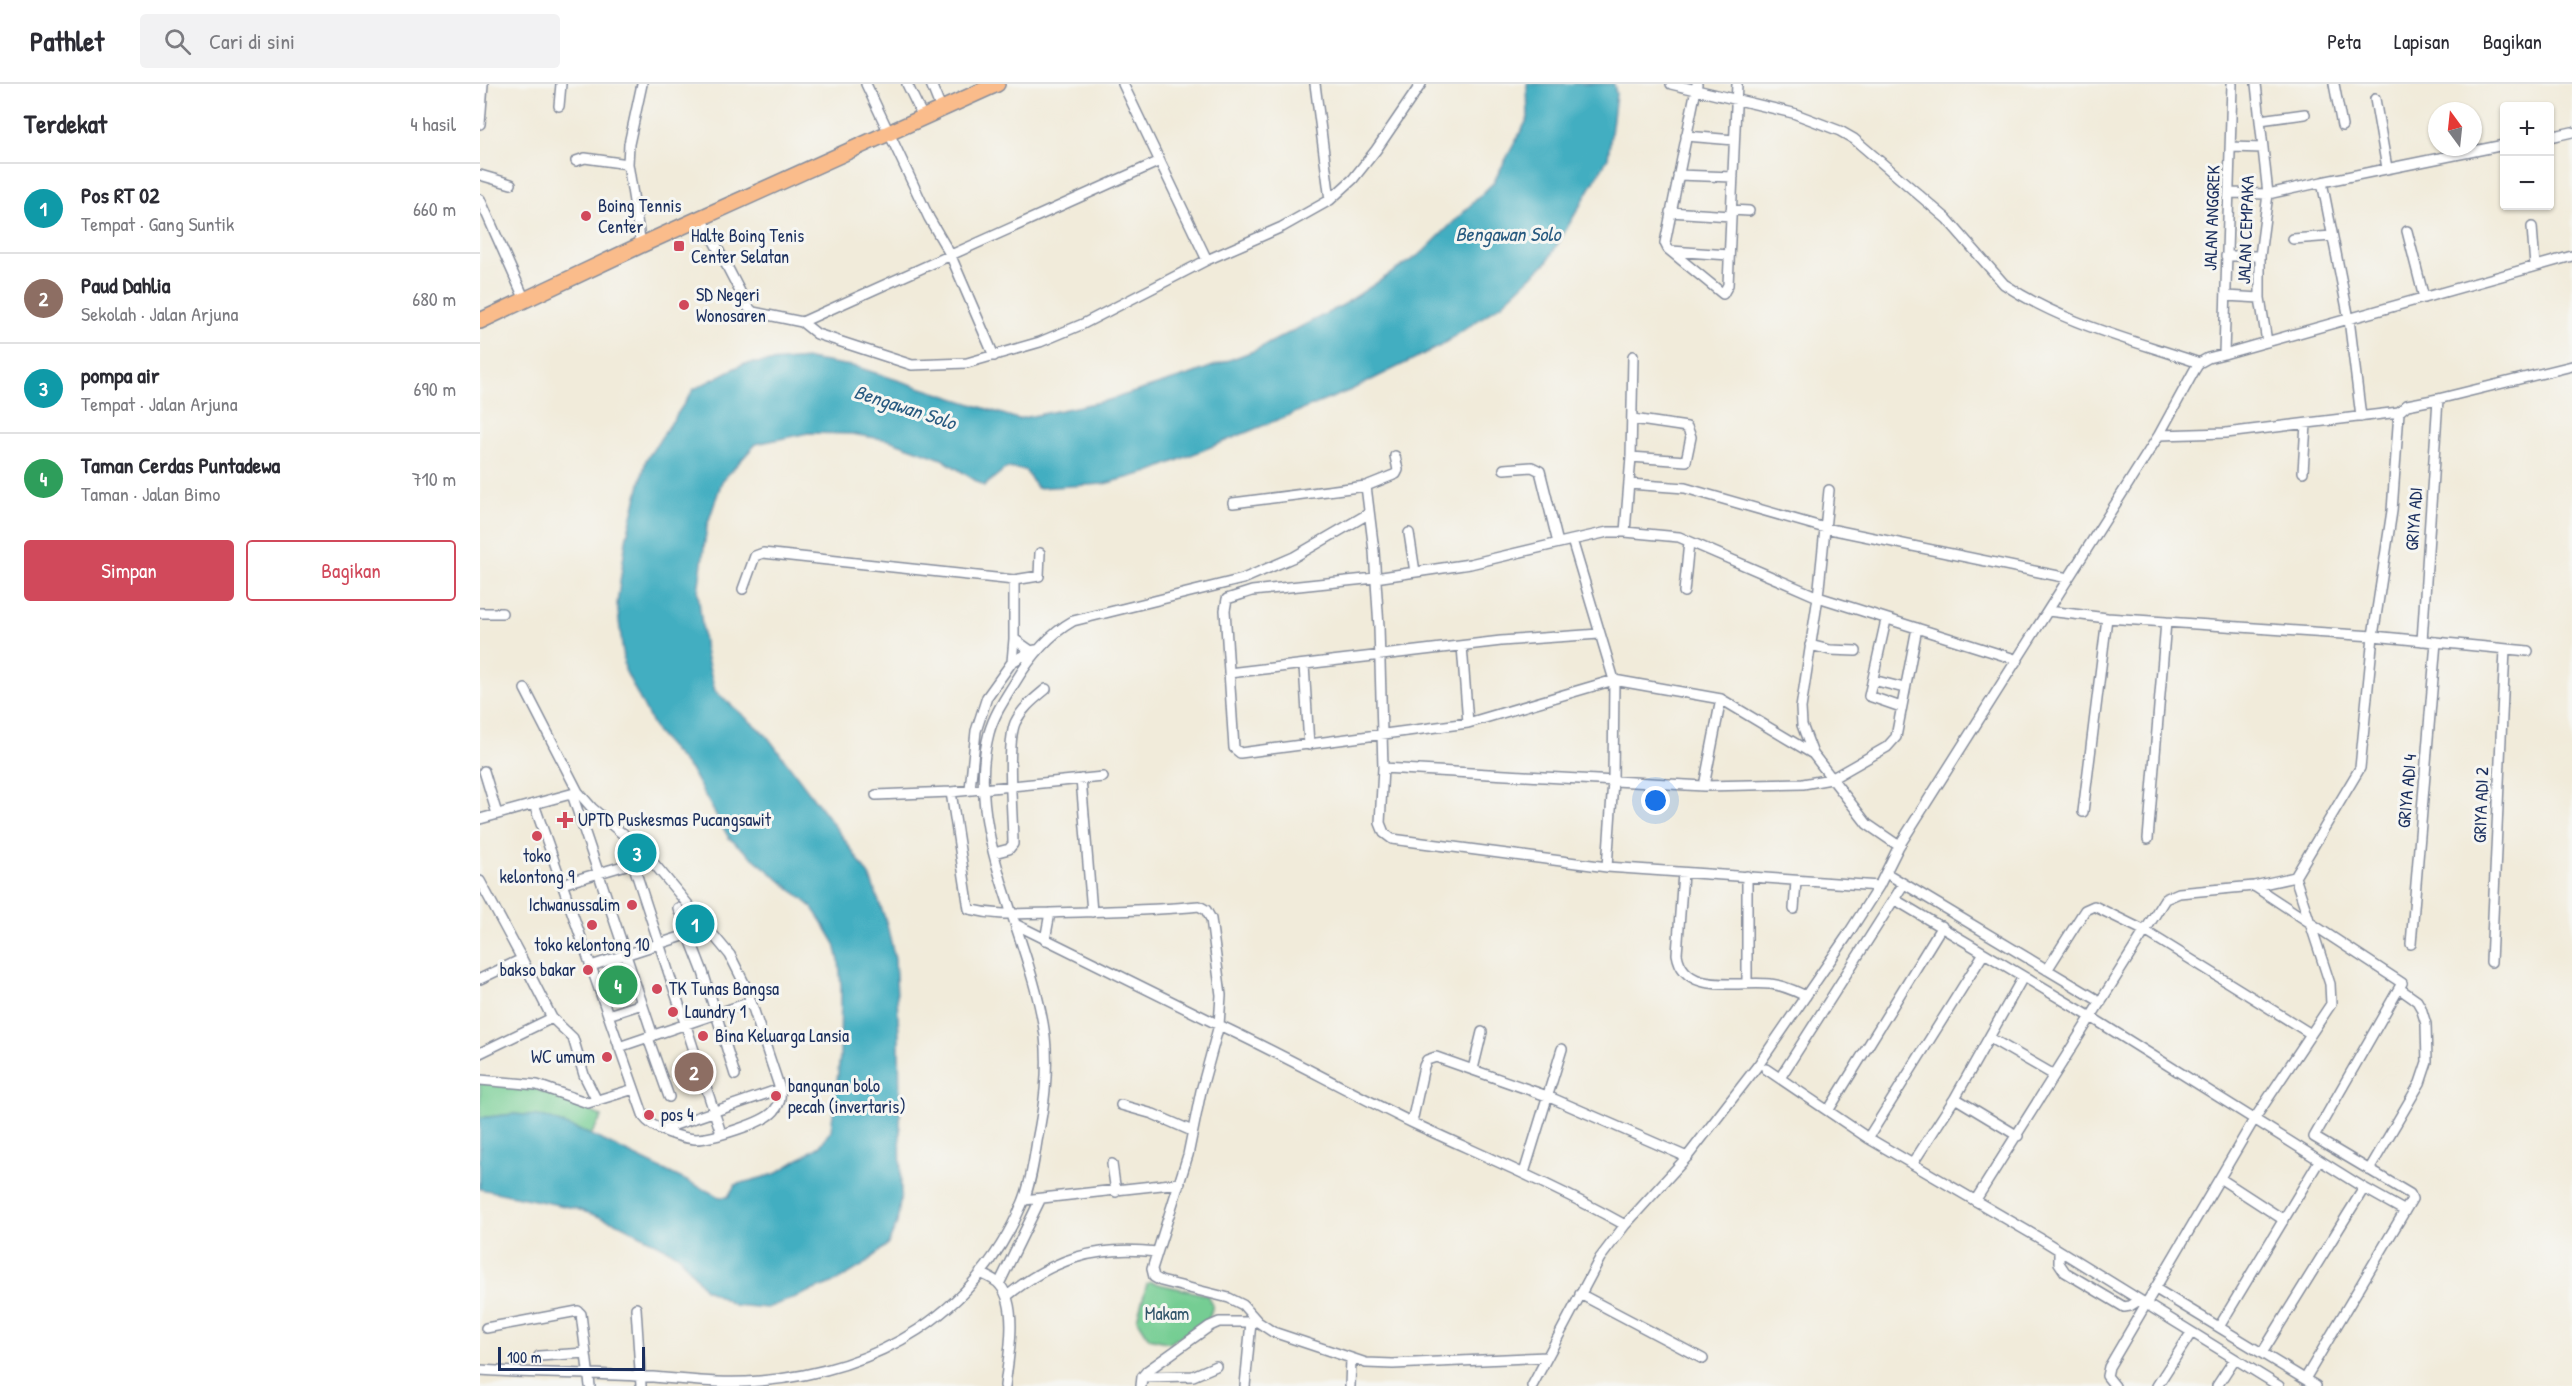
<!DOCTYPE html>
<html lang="id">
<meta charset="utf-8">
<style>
body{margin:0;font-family:"Patrick Hand",sans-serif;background:#f2f2f3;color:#2b2b33}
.controls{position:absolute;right:18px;top:18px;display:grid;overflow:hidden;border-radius:6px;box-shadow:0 2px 4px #0004}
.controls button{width:54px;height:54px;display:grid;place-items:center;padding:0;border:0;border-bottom:2px solid #e1e1e2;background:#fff;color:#2b2b33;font:30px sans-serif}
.compass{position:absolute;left:1948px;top:18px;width:54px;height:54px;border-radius:50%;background:#fff;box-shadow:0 2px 4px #0004;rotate:345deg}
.scale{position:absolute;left:18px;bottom:15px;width:147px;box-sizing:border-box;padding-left:6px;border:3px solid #1b2f5e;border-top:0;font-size:16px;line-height:21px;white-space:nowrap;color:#1b2f5e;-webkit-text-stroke:4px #f6f6f2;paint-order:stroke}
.you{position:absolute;left:1176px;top:717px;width:21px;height:21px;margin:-15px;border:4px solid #fff;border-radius:50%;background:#1a73e8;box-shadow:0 0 0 9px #1a73e833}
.badge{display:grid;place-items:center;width:39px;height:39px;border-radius:50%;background:#d1495b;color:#fff;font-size:20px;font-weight:700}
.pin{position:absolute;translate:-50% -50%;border:3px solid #fff;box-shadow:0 2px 6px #0006}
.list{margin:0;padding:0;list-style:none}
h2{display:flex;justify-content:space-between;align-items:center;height:78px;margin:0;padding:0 24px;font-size:26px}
h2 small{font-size:20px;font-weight:400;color:#7c7c81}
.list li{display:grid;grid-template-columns:39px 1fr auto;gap:18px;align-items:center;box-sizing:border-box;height:90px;padding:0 24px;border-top:2px solid #e1e1e2}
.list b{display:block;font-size:22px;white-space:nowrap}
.list p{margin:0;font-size:20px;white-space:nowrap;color:#7c7c81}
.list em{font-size:20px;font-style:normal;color:#7c7c81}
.actions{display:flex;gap:12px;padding:18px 24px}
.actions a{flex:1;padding:14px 0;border:2px solid #d1495b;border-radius:6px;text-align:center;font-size:21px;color:#d1495b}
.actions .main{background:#d1495b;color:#fff}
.icon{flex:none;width:33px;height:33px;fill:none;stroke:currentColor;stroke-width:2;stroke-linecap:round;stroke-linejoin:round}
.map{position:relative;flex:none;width:2092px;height:1302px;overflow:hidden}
header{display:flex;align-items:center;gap:36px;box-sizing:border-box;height:84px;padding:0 30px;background:#fff;border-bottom:2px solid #e1e1e2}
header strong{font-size:28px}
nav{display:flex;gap:33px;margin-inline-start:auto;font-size:21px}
.search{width:420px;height:54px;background:#f2f2f3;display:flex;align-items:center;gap:15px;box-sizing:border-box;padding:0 21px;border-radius:6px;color:#7c7c81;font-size:22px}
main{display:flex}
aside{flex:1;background:#fff}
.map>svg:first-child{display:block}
</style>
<header>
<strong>Pathlet</strong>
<div class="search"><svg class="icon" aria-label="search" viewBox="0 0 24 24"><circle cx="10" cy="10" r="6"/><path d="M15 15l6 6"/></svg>Cari di sini</div>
<nav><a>Peta</a><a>Lapisan</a><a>Bagikan</a></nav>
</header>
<main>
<aside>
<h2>Terdekat<small>4 hasil</small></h2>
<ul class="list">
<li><span class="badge" style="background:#0f9aa8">1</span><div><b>Pos RT 02</b><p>Tempat · Gang Suntik</p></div><em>660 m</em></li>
<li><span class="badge" style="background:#8d6e63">2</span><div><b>Paud Dahlia</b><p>Sekolah · Jalan Arjuna</p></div><em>680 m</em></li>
<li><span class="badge" style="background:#0f9aa8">3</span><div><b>pompa air</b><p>Tempat · Jalan Arjuna</p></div><em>690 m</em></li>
<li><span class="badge" style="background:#2e9e5b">4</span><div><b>Taman Cerdas Puntadewa</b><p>Taman · Jalan Bimo</p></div><em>710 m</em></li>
</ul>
<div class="actions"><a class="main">Simpan</a><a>Bagikan</a></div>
</aside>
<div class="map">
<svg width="2092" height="1302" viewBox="0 0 2092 1302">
<rect width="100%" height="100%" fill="#f6f6f2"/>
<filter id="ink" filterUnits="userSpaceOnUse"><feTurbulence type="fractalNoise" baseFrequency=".0167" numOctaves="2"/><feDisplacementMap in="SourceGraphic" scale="12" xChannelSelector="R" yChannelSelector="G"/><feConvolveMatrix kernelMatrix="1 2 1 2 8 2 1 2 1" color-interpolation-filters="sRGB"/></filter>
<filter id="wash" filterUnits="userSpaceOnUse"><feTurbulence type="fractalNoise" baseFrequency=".008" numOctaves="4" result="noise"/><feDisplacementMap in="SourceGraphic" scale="24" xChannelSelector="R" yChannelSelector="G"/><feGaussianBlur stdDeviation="1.35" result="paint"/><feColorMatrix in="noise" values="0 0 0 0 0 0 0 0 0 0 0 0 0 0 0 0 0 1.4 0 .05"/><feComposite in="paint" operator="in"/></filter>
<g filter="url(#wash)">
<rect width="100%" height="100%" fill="#f1ebda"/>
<path fill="#75cd93" stroke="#487e78" stroke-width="1.5" d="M0 998C42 997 85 1012 122 1033L111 1051 65 1033 34 1030 0 1034Z
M670 1198 727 1211 733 1221 729 1235 690 1259 669 1254 657 1235 667 1200Z"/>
<path fill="#42aec1" stroke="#2e6e90" stroke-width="1.5" d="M1047 0H1134L1136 10 1128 74 1067 178 1022 220 960 262 871 306 669 388 624 400 557 404 545 386 526 384 504 402 462 375 409 356 371 350 328 349 276 360 242 397 227 442 218 508 225 567 235 607 287 652 362 752 390 793 406 837 415 875 419 949 421 1111 417 1139 408 1160 382 1182 357 1197 287 1224 254 1221 224 1204 199 1171 140 1140 94 1124 0 1105V1034L34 1030 65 1033 111 1051 240 1113H248L255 1101 295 1090 340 1062 351 1046 360 972 361 902 359 877 355 860 345 843 331 822 249 754 211 687 177 649 145 586 137 520 146 456 166 376 214 305 263 280 328 275 377 283 538 335 629 316 712 290 776 266 863 221 942 169 1013 99 1048 34Z"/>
</g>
<g filter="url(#ink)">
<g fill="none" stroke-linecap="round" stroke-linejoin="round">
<defs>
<path id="street" d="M386 0 449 134 470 170 514 272
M427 0 443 33
M451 0 461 25
M643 0 727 176
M835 0 850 116
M1191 0 1313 29 1360 47 1374 55 1467 135 1524 200C1583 240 1653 256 1719 279
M1217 0 1185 159 1188 165 1243 210 1248 201 1257 0
M1776 0 1788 110 1780 172V214L1787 258
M1854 0 1862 42
M1895 15 1907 84
M79 22 81 0
M1780 36 1825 30
M0 40 3 0
M1206 52 1254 56
M2070 53 2092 48
M1751 63 1783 64
M96 77 105 74 148 80
M0 91 31 100
M1198 91 1253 93
M1749 109 1788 110 1842 98
M0 115 45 216
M1251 126 1269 127
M1190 128 1251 132
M222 134 268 223 273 228 322 238 337 250 432 281 487 279 560 258 603 240 727 176 802 143 850 116 873 95 896 66 941 0
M2052 143 2055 182
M1927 147 1944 214
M1813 155 1852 152
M161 161 148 80 149 60 162 0
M1191 167 1249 171
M1746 172H1780
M1746 212 1780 214
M322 238 680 77
M1744 270 1752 0
M1881 333 1869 235 1842 98 2024 61
M1679 351 1746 349 1919 328 1927 321 1958 315 2092 282
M1151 373 1206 377 1211 353 1207 343 1153 335
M1024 385 1052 383 1060 387 1078 459
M1823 388 1826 340
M1149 400 1205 404 1345 444 1588 494
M886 402 916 390 918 386 915 372
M1349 406 1338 513 1321 624 1322 641 1333 670 1387 740 1419 762
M753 419 886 402 894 467 899 543 903 684 900 739 904 749 912 755 1127 783 1399 802
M1145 448 1151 373 1153 272
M929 449 935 488
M1092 456 1128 448H1145L1199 453 1338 513 1538 576
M534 496 559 492 560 469
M263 505 275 472 283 469 534 496V555L551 567
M1204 508 1209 458
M1568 527 1627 534 1893 552 1912 427 1919 328
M0 529H22
M1406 536 1389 612 1421 623
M1942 557 1958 315
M1330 561 1350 566 1376 567
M982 562 988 639
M532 578 534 555
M824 581 829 661
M749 589 1021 557 1119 550
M1393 596 1424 604
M45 605 98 708
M903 684 1224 702 1323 700 1351 695 1407 663 1416 653 1437 544
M4 687 17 730
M601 695 612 828
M1224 702 1241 615
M490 705 496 647 507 613 532 578 551 567 556 566
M98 708 112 724 166 770 250 871 266 903 300 1005C301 1014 300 1020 294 1027 284 1039 232 1055 215 1055 201 1054 172 1045 164 1033L54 720Z
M92 710 173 952
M396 711 471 708
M1603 728 1627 534
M0 735 54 720
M143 749 241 1049
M1668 755 1686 538
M514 769 529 765 533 760C533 733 526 661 535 639 542 624 554 615 566 605
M1127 783 1133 697 1134 596 1092 456 990 480 895 494 772 507 747 515 745 526 754 664 760 669 988 639 1134 596 1241 615 1333 670
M1203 789 1197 870C1204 913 1260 896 1290 900 1303 901 1315 907 1326 912
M1406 789 1621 918
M0 797 42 875
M82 800 153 779
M1774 802 1922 899 1834 1053 1930 1110 1932 1115 1825 1295
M1414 815 1611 933 1884 1104 1925 1127
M198 824 223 888 255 991
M1314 825 1316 797
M537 841 739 941 741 911 731 835 726 826 719 822C670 827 621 827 571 829 540 829 520 833 489 825L471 708 623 693
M565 856 570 829
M1931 860 1956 558
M2011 878 2025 565
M111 882 228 844
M1567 886 1605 826 1614 822 1665 847 1831 950
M0 895 42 875 72 934 93 954 104 991 117 1017
M1267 899V792
M128 931 162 920
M168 954 189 1013
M1510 954 1574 991
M139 963 271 918
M0 969 72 934
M993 985 1002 948
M1286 985 1388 1054 1561 1155 1799 1302
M1300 994 1423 801
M0 996 57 1001 108 1019 154 1005
M1475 1014 1538 1052
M641 1021 673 1030 712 1047
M1348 1027 1462 842
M932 1038 944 982 947 976 956 973 1067 1012 1207 1073
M183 1045 300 1005
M1388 1054 1504 869
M1433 1079 1475 1014 1543 893
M632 1080 636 1108
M1889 1086 1940 999 1947 978 1946 940 1941 924 1937 917 1920 905
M1044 1089 1082 965
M1741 1095 1804 1136
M544 1116 700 1099
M1495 1117 1685 815 1699 809 1774 802 1815 793
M1579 1167V1179L1585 1188 1644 1223 1650 1222 1658 1217
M500 1189C507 1192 515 1195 520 1201 539 1223 528 1275 525 1302
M519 1200 560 1116
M1676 1205 1836 1302
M1100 1210 1223 1275
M527 1212C574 1174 617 1161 677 1168
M156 1224 161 1302
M1739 1243 1839 1077
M6 1244 98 1227 101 1230 110 1302
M1782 1269 1884 1104
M59 1272 106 1269
M1067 1273 913 1280 886 1279 793 1248 778 1238 763 1221 749 1214 681 1197 674 1193 672 1185 708 1071 721 1007 739 941C805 972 869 1008 935 1040 1006 1073 1077 1103 1145 1141
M0 1286C52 1290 104 1289 156 1292 199 1294 236 1301 280 1297 398 1287 496 1230 543 1118 551 1099 554 1076 557 1057 564 1022 569 988 565 952 552 853 483 748 509 649 514 631 524 616 534 600 549 575 568 551 593 537L763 495 814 473 888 430
M662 1293 713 1292 736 1282
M661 1302 662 1293 667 1287 730 1242 739 1238H778
M765 1302 771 1238
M870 1302 871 1275
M1052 1302 1120 1174 1145 1141 1207 1073 1279 980 1367 852 1399 802 1419 762 1679 351 1714 287 1719 279 1728 274 1744 270 2092 172
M1635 1302 1627 1292 1629 1283 1775 1034 1851 920 1850 900 1815 793 1880 684 1893 552 2048 567
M1677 1302 1711 1249
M1737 1302 1754 1276"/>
<path id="primary" d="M0 237 161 161 517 0"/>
</defs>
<use href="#street" stroke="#868d9c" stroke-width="12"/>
<use href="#primary" stroke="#868d9c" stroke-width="18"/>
<use href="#street" stroke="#fff" stroke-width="9"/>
<use href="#primary" stroke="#fabc8b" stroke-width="15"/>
</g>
</g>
<g fill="#d1495b" stroke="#f6f6f2" stroke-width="2">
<circle cx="106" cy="132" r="6"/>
<rect x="193" y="156" width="12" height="12" rx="3"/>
<circle cx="204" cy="221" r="6"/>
<path d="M82 727h6v6h6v6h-6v6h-6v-6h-6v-6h6z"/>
<circle cx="57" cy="752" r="6"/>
<circle cx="152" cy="821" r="6"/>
<circle cx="112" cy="841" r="6"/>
<circle cx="108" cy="886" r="6"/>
<circle cx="177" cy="905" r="6"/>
<circle cx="193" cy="928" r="6"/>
<circle cx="223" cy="952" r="6"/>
<circle cx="127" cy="973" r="6"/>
<circle cx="296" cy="1012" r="6"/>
<circle cx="169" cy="1031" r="6"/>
</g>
<g text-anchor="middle" stroke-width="6" stroke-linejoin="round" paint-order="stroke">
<g font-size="18" fill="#1b2f5e" stroke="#f6f6f2" text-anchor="start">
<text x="118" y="128">Boing Tennis<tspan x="118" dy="21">Center</tspan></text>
<text x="211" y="158">Halte Boing Tenis<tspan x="211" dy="21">Center Selatan</tspan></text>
<text x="216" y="217">SD Negeri<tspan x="216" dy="21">Wonosaren</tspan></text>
<text x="98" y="742">UPTD Puskesmas Pucangsawit</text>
<text x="57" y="778" text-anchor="middle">toko<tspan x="57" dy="21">kelontong 9</tspan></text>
<text x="140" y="827" text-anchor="end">Ichwanussalim</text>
<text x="112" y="867" text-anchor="middle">toko kelontong 10</text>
<text x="96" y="892" text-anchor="end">bakso bakar</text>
<text x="189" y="911">TK Tunas Bangsa</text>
<text x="205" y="934">Laundry 1</text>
<text x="235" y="958">Bina Keluarga Lansia</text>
<text x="115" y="979" text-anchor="end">WC umum</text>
<text x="308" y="1008">bangunan bolo<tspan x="308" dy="21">pecah (invertaris)</tspan></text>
<text x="181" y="1037">pos 4</text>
</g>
<g font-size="18" fill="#1b2f5e" stroke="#f6f6f2">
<text transform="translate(1732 134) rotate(-88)" y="6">JALAN ANGGREK</text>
<text transform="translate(1766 146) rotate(-88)" y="6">JALAN CEMPAKA</text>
<text transform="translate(1934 435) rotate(-86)" y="6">GRIYA ADI</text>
<text transform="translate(1927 707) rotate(-85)" y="6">GRIYA ADI 4</text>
<text transform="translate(2001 721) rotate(-88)" y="6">GRIYA ADI 2</text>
</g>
<g font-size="18" fill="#32566b" stroke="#f6f6f2">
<text x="687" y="1236">Makam</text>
</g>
<g font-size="20" font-style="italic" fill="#295b81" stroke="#f6f6f2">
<text x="1028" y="157">Bengawan Solo</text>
<text transform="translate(425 323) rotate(18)" y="7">Bengawan Solo</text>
</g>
</g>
</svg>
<div class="controls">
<button>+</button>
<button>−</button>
</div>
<svg class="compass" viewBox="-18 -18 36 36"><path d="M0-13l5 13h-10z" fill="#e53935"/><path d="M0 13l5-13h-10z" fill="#7c7c81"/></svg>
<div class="scale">100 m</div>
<div class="you"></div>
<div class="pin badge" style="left:215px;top:840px;background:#0f9aa8">1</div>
<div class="pin badge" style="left:214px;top:988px;background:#8d6e63">2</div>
<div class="pin badge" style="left:157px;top:769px;background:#0f9aa8">3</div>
<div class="pin badge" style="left:138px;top:901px;background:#2e9e5b">4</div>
</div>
</main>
